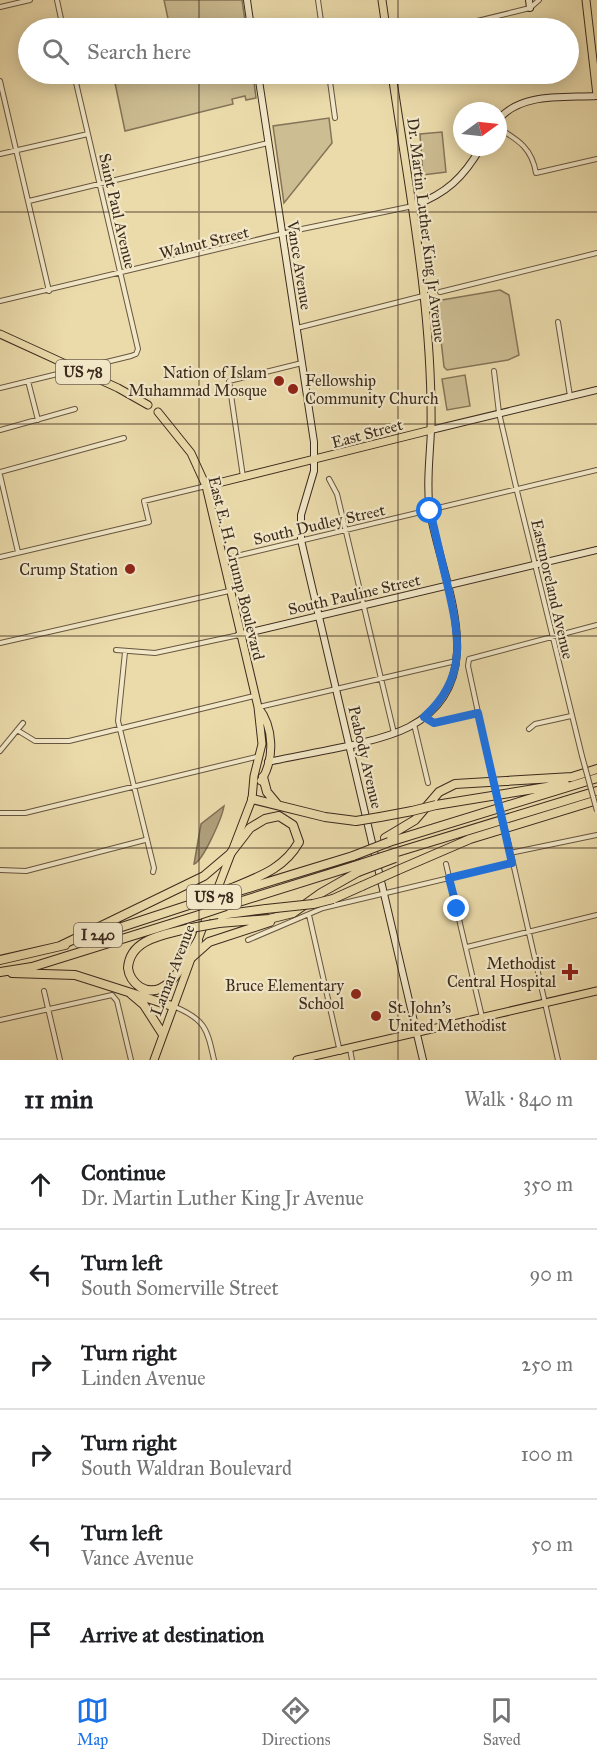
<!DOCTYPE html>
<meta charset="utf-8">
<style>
body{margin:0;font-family:"IM FELL Great Primer",serif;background:#f6f6f6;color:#202124}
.compass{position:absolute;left:453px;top:102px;width:54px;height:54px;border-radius:50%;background:#fff;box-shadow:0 3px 15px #0003;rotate:75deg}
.stop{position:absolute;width:18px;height:18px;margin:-14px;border:4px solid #1a73e8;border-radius:50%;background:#fff}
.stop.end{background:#1a73e8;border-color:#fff;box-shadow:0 2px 6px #0008}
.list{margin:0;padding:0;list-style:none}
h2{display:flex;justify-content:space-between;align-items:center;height:78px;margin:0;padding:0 24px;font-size:26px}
h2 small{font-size:20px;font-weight:400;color:#757577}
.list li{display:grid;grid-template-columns:39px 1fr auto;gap:18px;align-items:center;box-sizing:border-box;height:90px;padding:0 24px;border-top:2px solid #e0e0e0}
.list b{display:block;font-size:22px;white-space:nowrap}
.list p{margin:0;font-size:20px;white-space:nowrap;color:#757577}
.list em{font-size:20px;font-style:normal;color:#757577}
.icon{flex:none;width:33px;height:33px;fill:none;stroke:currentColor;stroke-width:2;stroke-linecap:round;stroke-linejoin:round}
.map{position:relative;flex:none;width:597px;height:1060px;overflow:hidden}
.search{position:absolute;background:#fff;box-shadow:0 3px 15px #0003;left:18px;right:18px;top:18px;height:66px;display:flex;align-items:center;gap:15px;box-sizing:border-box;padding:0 21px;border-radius:33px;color:#757577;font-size:22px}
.sheet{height:618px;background:#fff}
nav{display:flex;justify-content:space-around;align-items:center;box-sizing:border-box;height:84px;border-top:2px solid #e0e0e0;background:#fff;font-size:16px;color:#757577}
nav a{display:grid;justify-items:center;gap:3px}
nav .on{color:#1a73e8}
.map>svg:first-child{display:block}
</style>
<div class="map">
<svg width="597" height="1060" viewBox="0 0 597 1060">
<rect width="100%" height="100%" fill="#ebdbab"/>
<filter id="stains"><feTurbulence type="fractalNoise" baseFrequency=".00333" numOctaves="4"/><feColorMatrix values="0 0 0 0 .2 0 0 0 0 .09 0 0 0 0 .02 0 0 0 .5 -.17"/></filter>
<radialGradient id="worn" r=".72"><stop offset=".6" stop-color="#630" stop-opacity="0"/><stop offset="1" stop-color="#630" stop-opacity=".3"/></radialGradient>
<path fill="#cdbd93" stroke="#847458" stroke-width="1.5" d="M164 0H242L246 28H170Z
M152 74H253L256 98 246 100 245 96 232 99 233 104 125 131 115 83Z
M329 118 332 143 284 203 273 126Z
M442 132 446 172 423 175 420 134Z
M500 290 509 295 519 355 508 360 447 370 444 367 437 304 442 300Z
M465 375 470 406 447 410 442 379Z"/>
<path fill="#af9f7b" stroke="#817056" stroke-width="1.5" d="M224 806C222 818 203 861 194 864L201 824Z"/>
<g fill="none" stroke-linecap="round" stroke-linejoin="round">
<defs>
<path id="street" d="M57 0 63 28
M318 0 322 28
M0 7 30 0
M453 27 530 8 539 0
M329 74 335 118
M0 81 49 291
M498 128C519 140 532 149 536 173L597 159
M0 154 88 134
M29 201 268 143
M440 292 597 253
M0 301 302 229 413 206
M558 322 570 396
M297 328 423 296
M494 371 499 413 517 491 582 756
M28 381 38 420
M0 388 131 356 136 354 138 349 74 74
M0 430 75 409
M0 472 124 438
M0 475 18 552
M243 477 229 381 302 363
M329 479 337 494 394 733
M0 557 149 522 144 501 206 486
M224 559 597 470
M0 643 229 591
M116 650 155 653 239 635
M125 652 118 721 154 868 153 872
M259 707 456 661
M424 717 433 723 478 713
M414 724 428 783
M529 729 535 724 571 716
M17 730 35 741H69L254 696
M0 751 23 723
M490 768 468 666 469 659 597 625
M0 813H25L260 756
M508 841 558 1060
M510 853 597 835
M446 864 482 1017
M0 870 26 871 145 840
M309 915 340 1052
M248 940 323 908 512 863
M467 947 597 915
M44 991 60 1060
M173 1006C205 1019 207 1028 214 1060
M0 1020 112 995 117 1001 131 1060
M350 1049 352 1060"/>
<path id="secondary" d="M247 0 251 28
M529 0 530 8
M258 74 314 442V471L301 515V540L423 1060
M498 120C521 92 565 98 597 96
M413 206C446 194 464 177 481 147
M239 635 597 550
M268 762C307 753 376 744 409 727 495 682 442 581 430 512 426 485 430 456 431 430L597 390"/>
<path id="primary" d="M382 0 386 28
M586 0 597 95
M0 334 118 388 148 405
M158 412 191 453 206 486 258 707 262 744 254 776 252 799 196 945
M206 486 431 430C433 310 409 191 392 74
M258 707C274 727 275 759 261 781
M154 1060 192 956
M297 1060 597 991"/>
<path id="highway" d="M263 777 267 792 277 804
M252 799 325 817 356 821
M436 805 565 784
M380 817 412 811
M385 838 415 820 439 792 455 784 572 777 597 769
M389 842 597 778
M394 853 597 791
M398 870 470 839 597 800
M229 894 353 856
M333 899 362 886
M226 906 354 866
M213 916 266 909
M219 923 269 919 293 913 321 893 358 872
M186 929C163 935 130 939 128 968 129 977 133 982 140 987 167 1003 186 959 198 941
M88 938 195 903
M60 946 204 876 230 854 250 828 265 819 279 816 293 825 299 842C284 869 258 877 232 888
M191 958 209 942 270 922
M0 960 65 945
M0 972 32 967 199 915
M12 973 75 975 172 1006
M131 994 144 1005 162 1033"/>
</defs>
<use href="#street" stroke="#675641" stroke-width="6"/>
<use href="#secondary" stroke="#3b2a1e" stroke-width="8"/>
<use href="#primary" stroke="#3b2a1e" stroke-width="9"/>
<use href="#highway" stroke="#3b2a1e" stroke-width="10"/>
<use href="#street" stroke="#f2e8c8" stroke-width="4"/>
<use href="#secondary" stroke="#f2e8c8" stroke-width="6"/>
<use href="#primary" stroke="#ebdbab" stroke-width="7"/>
<use href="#highway" stroke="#ebdbab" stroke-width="8"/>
<defs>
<path id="street-bridge" d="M582 756 597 811
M490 768 508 841"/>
<path id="highway-bridge" d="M412 811 436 805
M356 821 380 817
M353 856 389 842
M354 866 394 853
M358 872 395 858
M362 886 398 870
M195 903 232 888
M266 909 313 904 333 899
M199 915 226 906
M186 929 219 923"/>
</defs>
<use href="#street-bridge" stroke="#675641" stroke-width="6" stroke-linecap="butt"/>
<use href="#highway-bridge" stroke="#3b2a1e" stroke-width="10" stroke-linecap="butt"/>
<use href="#street-bridge" stroke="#f2e8c8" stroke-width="4"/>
<use href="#highway-bridge" stroke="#ebdbab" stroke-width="8"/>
</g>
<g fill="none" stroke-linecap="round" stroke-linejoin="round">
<path stroke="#1a73e8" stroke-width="8" d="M430 511C436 535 441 559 447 583 459 635 469 677 424 717L434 723 478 713 512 863 449 878 457 909"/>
</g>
<path fill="none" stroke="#3b2a1e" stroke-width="1.5" stroke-opacity="0.55" d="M199 0V28M398 0V28M199 74V1060M398 74V1060M0 212H597M0 424H597M0 636H597M0 848H597"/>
<g fill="#8f2418" stroke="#f2e8c8" stroke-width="2">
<circle cx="279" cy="381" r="6"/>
<circle cx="293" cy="389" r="6"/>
<circle cx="130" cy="569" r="6"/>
<path d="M567 963h6v6h6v6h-6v6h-6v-6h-6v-6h6z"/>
<circle cx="356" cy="994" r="6"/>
<circle cx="376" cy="1016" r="6"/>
</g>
<g text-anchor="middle" stroke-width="4.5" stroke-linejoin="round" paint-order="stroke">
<g fill="#f2e8c8" stroke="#726351" stroke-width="1.5">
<rect x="56" y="360" width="54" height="24" rx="4.5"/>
<rect x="187" y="885" width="54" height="24" rx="4.5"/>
<rect x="74" y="923" width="48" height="24" rx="4.5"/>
</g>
<g font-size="15" font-weight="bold" fill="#3b2a1e">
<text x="83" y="377">US 78</text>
<text x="214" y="902">US 78</text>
<text x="98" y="940">I 240</text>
</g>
<g font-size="16" fill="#3b2a1e" stroke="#f2e8c8">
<text transform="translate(118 211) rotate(77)" y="6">Saint Paul Avenue</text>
<text transform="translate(427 230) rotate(83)" y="6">Dr. Martin Luther King Jr Avenue</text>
<text transform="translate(204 242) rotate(-14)" y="6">Walnut Street</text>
<text transform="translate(300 265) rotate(81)" y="6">Vance Avenue</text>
<text transform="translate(367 433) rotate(-15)" y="6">East Street</text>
<text transform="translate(319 524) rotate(-13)" y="6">South Dudley Street</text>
<text transform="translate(237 568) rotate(76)" y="6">East E. H. Crump Boulevard</text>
<text transform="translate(553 589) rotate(77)" y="6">Eastmoreland Avenue</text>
<text transform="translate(354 594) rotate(-13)" y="6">South Pauline Street</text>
<text transform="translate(366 757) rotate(77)" y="6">Peabody Avenue</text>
<text transform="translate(172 970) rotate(-69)" y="6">Lamar Avenue</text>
</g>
<g font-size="16" fill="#3b2a1e" stroke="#f2e8c8" text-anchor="end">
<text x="267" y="378">Nation of Islam<tspan x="267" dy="18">Muhammad Mosque</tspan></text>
<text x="305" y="386" text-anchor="start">Fellowship<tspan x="305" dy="18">Community Church</tspan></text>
<text x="118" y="575">Crump Station</text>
<text x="556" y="969">Methodist<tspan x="556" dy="18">Central Hospital</tspan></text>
<text x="344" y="991">Bruce Elementary<tspan x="344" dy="18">School</tspan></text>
<text x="388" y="1013" text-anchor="start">St. John's<tspan x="388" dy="18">United Methodist</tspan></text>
</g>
</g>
<rect width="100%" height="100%" filter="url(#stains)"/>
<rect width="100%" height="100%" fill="url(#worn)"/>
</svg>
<svg class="compass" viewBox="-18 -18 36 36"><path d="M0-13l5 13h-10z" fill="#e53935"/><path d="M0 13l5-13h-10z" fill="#757577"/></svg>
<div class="stop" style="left:430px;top:511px"></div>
<div class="stop end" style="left:457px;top:909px"></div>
<div class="search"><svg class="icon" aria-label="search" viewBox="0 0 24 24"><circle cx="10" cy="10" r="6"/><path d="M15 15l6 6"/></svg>Search here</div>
</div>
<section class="sheet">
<h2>11 min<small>Walk · 840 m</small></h2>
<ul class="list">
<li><svg class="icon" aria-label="ahead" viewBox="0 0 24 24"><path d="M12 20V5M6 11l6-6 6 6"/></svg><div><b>Continue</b><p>Dr. Martin Luther King Jr Avenue</p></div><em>350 m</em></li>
<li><svg class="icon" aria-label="left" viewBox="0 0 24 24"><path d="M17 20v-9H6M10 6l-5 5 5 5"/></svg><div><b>Turn left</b><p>South Somerville Street</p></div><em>90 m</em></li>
<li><svg class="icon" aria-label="right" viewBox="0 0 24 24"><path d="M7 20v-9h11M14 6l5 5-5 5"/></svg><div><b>Turn right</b><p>Linden Avenue</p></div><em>250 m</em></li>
<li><svg class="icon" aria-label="right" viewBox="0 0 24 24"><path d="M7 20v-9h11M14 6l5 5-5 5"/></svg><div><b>Turn right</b><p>South Waldran Boulevard</p></div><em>100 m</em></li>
<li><svg class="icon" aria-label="left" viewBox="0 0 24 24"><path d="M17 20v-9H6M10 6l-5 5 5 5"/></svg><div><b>Turn left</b><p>Vance Avenue</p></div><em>50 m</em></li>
<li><svg class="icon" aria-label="arrive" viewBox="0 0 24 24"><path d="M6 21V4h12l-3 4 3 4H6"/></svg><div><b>Arrive at destination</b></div></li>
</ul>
</section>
<nav>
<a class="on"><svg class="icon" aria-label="map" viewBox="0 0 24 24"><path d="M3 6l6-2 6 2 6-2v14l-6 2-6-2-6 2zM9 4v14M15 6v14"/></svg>Map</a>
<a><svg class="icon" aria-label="directions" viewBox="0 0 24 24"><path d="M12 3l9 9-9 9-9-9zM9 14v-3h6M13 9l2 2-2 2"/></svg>Directions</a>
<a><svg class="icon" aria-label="saved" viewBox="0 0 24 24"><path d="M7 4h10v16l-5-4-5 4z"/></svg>Saved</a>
</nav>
